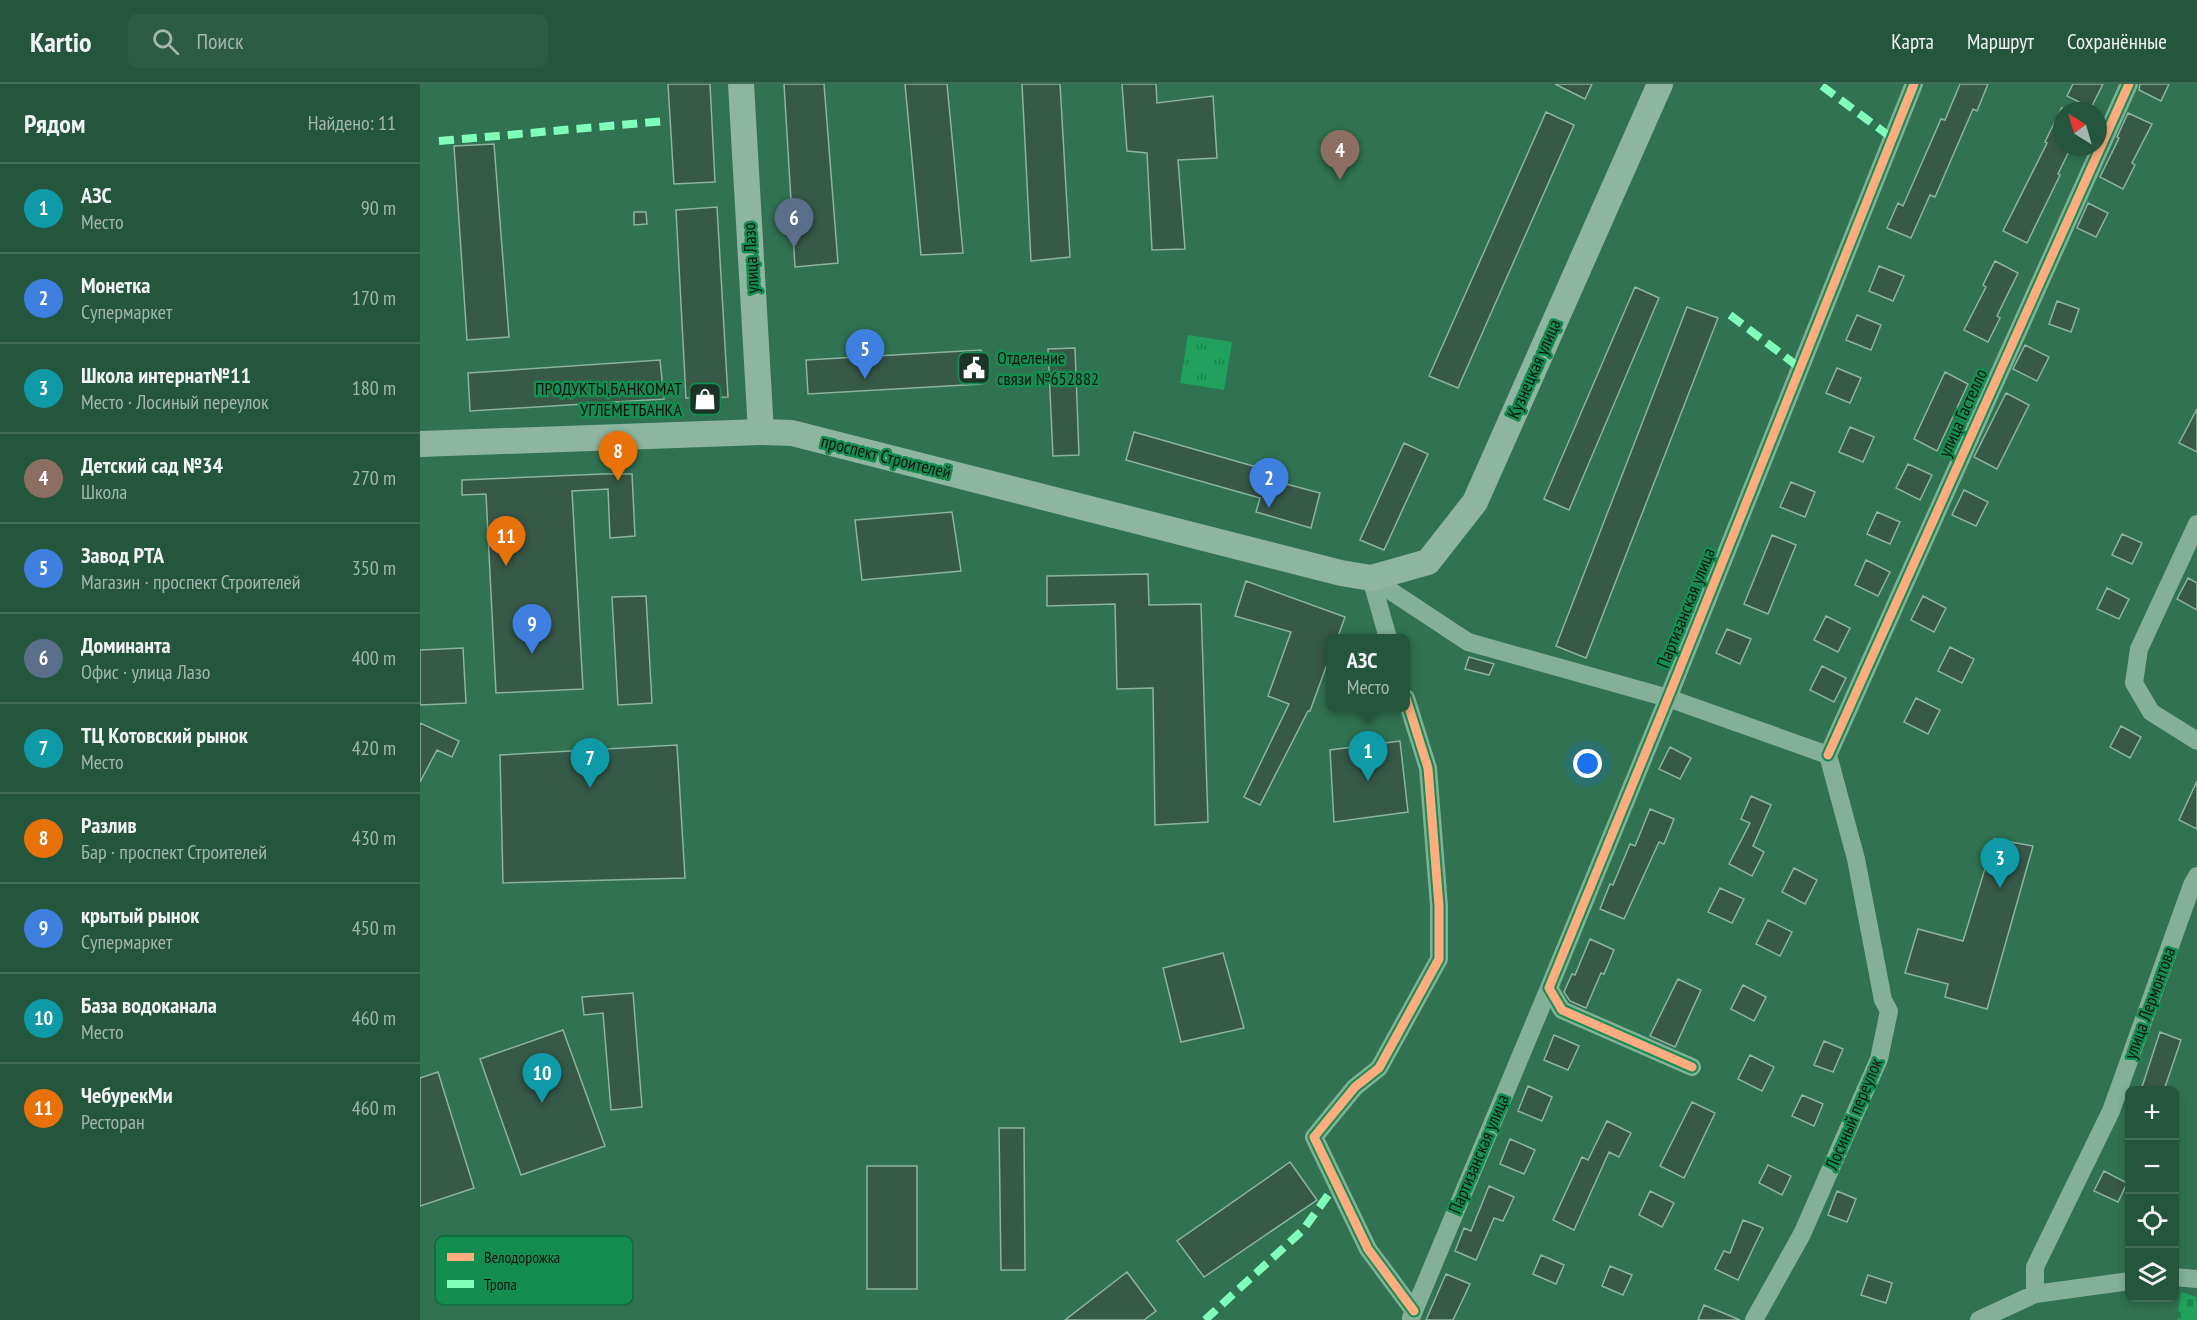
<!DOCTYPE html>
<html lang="ru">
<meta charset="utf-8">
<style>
body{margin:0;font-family:"PT Sans Narrow",sans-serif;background:#2c5c44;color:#f1f3f6}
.controls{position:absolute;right:18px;bottom:18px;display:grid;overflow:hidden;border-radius:9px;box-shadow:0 3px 9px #0003}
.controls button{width:54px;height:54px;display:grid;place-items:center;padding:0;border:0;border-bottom:2px solid #416c57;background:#24563d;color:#f1f3f6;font:30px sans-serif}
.compass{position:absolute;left:1633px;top:18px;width:54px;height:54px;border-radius:50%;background:#24563d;box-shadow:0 3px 9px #0003;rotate:323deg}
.you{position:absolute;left:1168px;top:680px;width:21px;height:21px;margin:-15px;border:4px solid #fff;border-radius:50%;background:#1a73e8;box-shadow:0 0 0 9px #1a73e833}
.badge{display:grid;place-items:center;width:39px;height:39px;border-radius:50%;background:#919d99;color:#fff;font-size:20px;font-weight:700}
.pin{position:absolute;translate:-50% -50px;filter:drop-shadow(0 2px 3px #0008)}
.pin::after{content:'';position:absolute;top:32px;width:21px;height:18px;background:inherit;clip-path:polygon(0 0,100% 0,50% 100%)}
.popup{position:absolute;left:906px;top:550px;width:84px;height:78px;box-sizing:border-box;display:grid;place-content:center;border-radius:9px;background:#24563d;filter:drop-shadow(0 2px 4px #0005);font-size:20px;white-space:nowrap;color:#a3b7b0}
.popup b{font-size:22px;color:#f1f3f6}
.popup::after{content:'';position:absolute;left:50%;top:100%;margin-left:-12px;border:12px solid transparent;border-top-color:#24563d}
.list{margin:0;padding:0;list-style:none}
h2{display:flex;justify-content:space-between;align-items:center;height:78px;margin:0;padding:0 24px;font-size:26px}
h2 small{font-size:20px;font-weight:400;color:#a3b7b0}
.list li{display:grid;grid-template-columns:39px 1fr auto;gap:18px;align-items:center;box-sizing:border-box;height:90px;padding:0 24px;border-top:2px solid #416c57}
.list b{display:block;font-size:22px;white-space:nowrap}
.list p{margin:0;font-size:20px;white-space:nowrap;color:#a3b7b0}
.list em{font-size:20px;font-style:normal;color:#a3b7b0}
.icon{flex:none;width:33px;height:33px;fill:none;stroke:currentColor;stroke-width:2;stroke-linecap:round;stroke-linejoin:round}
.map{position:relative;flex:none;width:1777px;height:1236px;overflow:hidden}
header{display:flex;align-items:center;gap:36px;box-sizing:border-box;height:84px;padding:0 30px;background:#24563d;border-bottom:2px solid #416c57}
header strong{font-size:28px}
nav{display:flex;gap:33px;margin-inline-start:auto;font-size:21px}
.search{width:420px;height:54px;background:#2c5c44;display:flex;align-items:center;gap:15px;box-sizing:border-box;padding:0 21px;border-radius:9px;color:#a3b7b0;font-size:22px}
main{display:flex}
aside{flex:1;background:#24563d}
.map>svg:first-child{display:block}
</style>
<header>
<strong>Kartio</strong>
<div class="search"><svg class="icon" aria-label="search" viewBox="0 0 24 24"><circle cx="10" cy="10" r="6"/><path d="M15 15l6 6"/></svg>Поиск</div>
<nav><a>Карта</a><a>Маршрут</a><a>Сохранённые</a></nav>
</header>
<main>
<aside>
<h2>Рядом<small>Найдено: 11</small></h2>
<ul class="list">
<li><span class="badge" style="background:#0f9aa8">1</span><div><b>АЗС</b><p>Место</p></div><em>90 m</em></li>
<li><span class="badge" style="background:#3f7fe0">2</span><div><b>Монетка</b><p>Супермаркет</p></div><em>170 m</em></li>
<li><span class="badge" style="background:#0f9aa8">3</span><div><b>Школа интернат№11</b><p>Место · Лосиный переулок</p></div><em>180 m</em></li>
<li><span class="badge" style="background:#8d6e63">4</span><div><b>Детский сад №34</b><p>Школа</p></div><em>270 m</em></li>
<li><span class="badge" style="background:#3f7fe0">5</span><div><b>Завод РТА</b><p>Магазин · проспект Строителей</p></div><em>350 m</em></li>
<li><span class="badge" style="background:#5c6f8a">6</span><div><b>Доминанта</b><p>Офис · улица Лазо</p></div><em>400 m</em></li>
<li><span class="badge" style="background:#0f9aa8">7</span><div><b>ТЦ Котовский рынок</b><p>Место</p></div><em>420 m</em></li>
<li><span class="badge" style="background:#e8710a">8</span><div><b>Разлив</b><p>Бар · проспект Строителей</p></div><em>430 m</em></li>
<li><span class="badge" style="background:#3f7fe0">9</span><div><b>крытый рынок</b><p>Супермаркет</p></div><em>450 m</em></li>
<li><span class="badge" style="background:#0f9aa8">10</span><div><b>База водоканала</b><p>Место</p></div><em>460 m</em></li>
<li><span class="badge" style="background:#e8710a">11</span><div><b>ЧебурекМи</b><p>Ресторан</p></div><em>460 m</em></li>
</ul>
</aside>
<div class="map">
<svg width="1777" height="1236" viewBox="0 0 1777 1236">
<defs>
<pattern id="cemetery-stones" width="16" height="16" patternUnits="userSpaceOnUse" patternTransform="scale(1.5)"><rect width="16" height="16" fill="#1fa15d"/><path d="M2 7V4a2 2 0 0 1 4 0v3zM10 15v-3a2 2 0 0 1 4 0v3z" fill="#1a824b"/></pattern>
<pattern id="park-tufts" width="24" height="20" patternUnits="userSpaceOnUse" patternTransform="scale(1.5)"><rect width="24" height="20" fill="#1fa15d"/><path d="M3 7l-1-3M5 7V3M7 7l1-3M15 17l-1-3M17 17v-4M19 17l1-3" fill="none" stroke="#1a824b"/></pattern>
</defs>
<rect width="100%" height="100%" fill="#307251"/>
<path fill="url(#cemetery-stones)" d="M1761 1208 1777 1213V1236H1757Z"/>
<path fill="url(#park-tufts)" d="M768 251 812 258 804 306 760 299Z"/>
<path fill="#375948" stroke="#8cb4a0" stroke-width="1.5" d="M248 0H290L295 98 254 100Z
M364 0H404L418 179 375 183Z
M485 0H527L543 169 501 171Z
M602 0H640L650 173 611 177Z
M702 0H736L737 19 793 12 797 74 758 76 765 165 732 166 727 69 707 67Z
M1135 0H1172L1165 15Z
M1540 0H1568L1557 27 1553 25 1515 113 1510 111 1491 154 1467 144 1478 119 1483 122 1521 35 1525 36Z
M1653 0H1683L1671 24 1647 12Z
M1720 0H1749L1741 17 1719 6Z
M1642 23V63H1651L1638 90 1640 91 1607 159 1583 147 1627 59 1625 58Z
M1126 28 1154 41 1038 304 1009 292Z
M1708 29 1732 40 1712 79 1715 81 1703 105 1680 93 1699 54 1697 53Z
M74 60 89 253 47 256 34 62Z
M1668 119 1688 129 1676 153 1657 144Z
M297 123 308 313 266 314 256 126Z
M214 128H226L227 140 214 141Z
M1575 177 1598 189 1577 232 1580 234 1568 258 1544 246 1566 203 1563 201Z
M1459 182 1484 192 1473 217 1449 207Z
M1215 203 1239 214 1149 426 1124 415Z
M1637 217 1659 225 1651 248 1629 240Z
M1267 223 1298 234 1166 574 1136 562Z
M1437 231 1461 241 1451 266 1426 256Z
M1605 261 1629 273 1617 297 1593 285Z
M655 264 659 371 633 372 628 265Z
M561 266 562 300 388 310 386 276Z
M240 276 244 315 50 327 48 289Z
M1417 284 1441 294 1430 319 1406 309Z
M1525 288 1548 300 1517 367 1494 355Z
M1586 309 1609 321 1577 385 1554 373Z
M1777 325V368L1759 359Z
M1430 343 1454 353 1443 378 1419 368Z
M714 348 847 386 844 394 900 409 891 444 836 428 840 414 706 376Z
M984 359 1008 370 964 466 940 456Z
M1488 380 1512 391 1500 416 1476 404Z
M182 390H212L215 452 190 454 188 405 152 407 163 605 76 609 66 410 42 411V396Z
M1371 398 1395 408 1385 433 1360 423Z
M1544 406 1568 418 1556 442 1532 431Z
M532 428 541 487 442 496 435 436Z
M1457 428 1480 438 1470 460 1447 450Z
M1702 450 1722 459 1712 480 1692 471Z
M1352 451 1376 461 1348 530 1324 520Z
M1446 476 1470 488 1458 512 1435 501Z
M728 490 729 521 781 520 788 738 735 741 733 604 697 605 695 520 627 522V492Z
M1768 494 1777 499V526L1757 515Z
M826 497 925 533 917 555H910V572L890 627H888L840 721 824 713 869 620 848 612 871 548 815 532Z
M1687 504 1709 515 1699 535 1677 525Z
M226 512 232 619 198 621 192 513Z
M1503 512 1526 524 1514 548 1491 536Z
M1406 532 1430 544 1418 568 1394 556Z
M1307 545 1331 555 1320 580 1296 569Z
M1530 563 1554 575 1542 599 1518 587Z
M43 564 46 619 0 621V566Z
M1049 573 1074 580 1069 591 1045 585Z
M1402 582 1426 594 1414 618 1390 606Z
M1496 614 1520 626 1508 650 1484 638Z
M0 639 39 657 32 673 17 666 0 698Z
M1701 642 1721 653 1710 674 1690 663Z
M980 657 988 728 914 738 910 666Z
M257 661 265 794 83 799 80 671Z
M1250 663 1271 674 1260 695 1239 685Z
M1777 697V745L1759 736Z
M1331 712 1351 721 1333 762 1344 768 1332 792 1309 780 1330 739 1321 735Z
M1230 725 1254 735 1244 760 1239 758 1204 835 1180 825 1190 800 1193 801 1210 760 1215 762Z
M1574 755 1613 762 1567 925 1525 913 1528 900 1485 889 1498 845 1543 857Z
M1374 784 1397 796 1385 820 1362 808Z
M1300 804 1324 815 1312 839 1288 828Z
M1348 836 1372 848 1360 872 1336 860Z
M1170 855 1194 866 1184 890 1181 889 1166 924 1150 917 1144 908 1152 890 1155 891Z
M803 869 824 944 761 958 743 884Z
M1258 895 1281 906 1255 963 1230 952Z
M1323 901 1346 913 1334 937 1311 925Z
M213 909 222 1023 191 1026 183 929 164 931 162 913Z
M143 946 185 1062 101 1091 60 975Z
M1740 948 1761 956 1744 1006H1721Z
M1134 951 1159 962 1148 986 1124 976Z
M1404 957 1423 965 1413 988 1394 981Z
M1330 971 1354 983 1342 1007 1318 995Z
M18 988 54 1104 0 1122V994Z
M1108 1002 1132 1013 1122 1037 1098 1027Z
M1382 1011 1403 1020 1394 1042 1372 1032Z
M1272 1018 1295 1029 1264 1094 1240 1082Z
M1187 1037 1211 1049 1199 1073 1189 1068 1154 1146 1133 1136 1162 1073 1168 1076Z
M579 1044H604L605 1186H581Z
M1090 1055 1115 1066 1104 1090 1080 1080Z
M870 1078 897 1116 784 1193 757 1157Z
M1348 1081 1371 1092 1362 1111 1339 1099Z
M447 1082H497V1205H447Z
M1684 1087 1707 1099 1698 1118 1674 1107Z
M1069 1102 1094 1113 1083 1137 1074 1134 1056 1176 1035 1167 1044 1144 1051 1147Z
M1230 1107 1254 1119 1242 1143 1219 1131Z
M1417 1107 1436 1115 1427 1138 1408 1131Z
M1323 1136 1343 1144 1318 1196 1295 1185 1304 1167 1310 1169Z
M1121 1171 1144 1181 1136 1200 1113 1190Z
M1190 1182 1212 1191 1203 1211 1182 1202Z
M707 1188 736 1227 724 1236H645Z
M1026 1190 1050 1200 1033 1236H1006Z
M1448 1191 1472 1199 1466 1219 1441 1211Z
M1284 1221 1320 1236H1278Z"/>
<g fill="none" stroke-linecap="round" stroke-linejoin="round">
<path stroke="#84af99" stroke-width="18" d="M1777 440 1719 565 1714 599 1731 628 1777 657
M951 494 1048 558 1248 614 1408 671
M951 494 968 554
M986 614 1008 684 1019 822V875L959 984 935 1003 894 1053 948 1165 994 1227
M1408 671 1709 0
M1272 983 1142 926 1129 904 1248 614 1494 0
M1754 1193 1777 1195
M1615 1210V1183L1691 1027 1772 801 1777 792
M991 1234 1129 904
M1334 1236 1382 1150 1459 975 1469 927 1463 916 1436 775 1408 671
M1559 1236 1615 1210 1710 1197"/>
<path stroke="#8db5a1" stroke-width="26" d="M321 0 341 348
M0 360 341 348 372 349 921 489 951 494 1008 478 1055 418 1240 0"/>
<path stroke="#80ffba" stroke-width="8" stroke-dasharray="15 8" stroke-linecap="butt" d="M1402 2 1472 54
M19 57 246 37
M1310 231 1380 284
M785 1236 883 1146 916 1100"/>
<defs>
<path id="cycleway" d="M986 614 1008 684 1019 822V875L959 984 935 1003 894 1053 948 1165 994 1227
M1408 671 1709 0
M1272 983 1142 926 1129 904 1248 614 1494 0"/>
</defs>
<use href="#cycleway" stroke="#148e50" stroke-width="13"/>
<use href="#cycleway" stroke="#ffac80" stroke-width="9"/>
</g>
<defs>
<symbol id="civic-square" viewBox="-11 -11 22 22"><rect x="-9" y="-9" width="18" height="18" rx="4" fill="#1c3327" stroke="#148e50"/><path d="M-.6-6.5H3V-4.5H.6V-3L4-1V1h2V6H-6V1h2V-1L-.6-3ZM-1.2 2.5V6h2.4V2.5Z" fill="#fff"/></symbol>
<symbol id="shop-square" viewBox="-11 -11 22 22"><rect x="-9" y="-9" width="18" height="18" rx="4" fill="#1c3327" stroke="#148e50"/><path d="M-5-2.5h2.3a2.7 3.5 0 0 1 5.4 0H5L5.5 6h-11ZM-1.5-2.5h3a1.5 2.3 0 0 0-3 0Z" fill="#fff"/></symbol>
</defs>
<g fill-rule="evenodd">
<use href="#civic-square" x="535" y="265" width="38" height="38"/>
<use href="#shop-square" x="266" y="296" width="38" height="38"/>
</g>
<g text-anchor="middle" stroke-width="5" stroke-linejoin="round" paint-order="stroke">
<g font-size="18" fill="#111" stroke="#148e50">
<text transform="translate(331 174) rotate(-93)" y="6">улица Лазо</text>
<text transform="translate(1114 285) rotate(-66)" y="6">Кузнецкая улица</text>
<text transform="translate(1543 329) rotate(-66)" y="6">улица Гастелло</text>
<text transform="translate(466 373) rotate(14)" y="6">проспект Строителей</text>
<text transform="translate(1266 524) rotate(-68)" y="6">Партизанская улица</text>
<text transform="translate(1730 919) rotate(-70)" y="6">улица Лермонтова</text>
<text transform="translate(1434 1030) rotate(-67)" y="6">Лосиный переулок</text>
<text transform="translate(1059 1070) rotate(-67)" y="6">Партизанская улица</text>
</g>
<g font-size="18" fill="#111" stroke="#148e50" text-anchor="start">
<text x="577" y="280">Отделение<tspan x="577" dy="21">связи №652882</tspan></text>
<text x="262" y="311" text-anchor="end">ПРОДУКТЫ,БАНКОМАТ<tspan x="262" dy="21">УГЛЕМЕТБАНКА</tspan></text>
</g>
</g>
<rect x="15" y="1152" width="198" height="69" rx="9" fill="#148e50" stroke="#13683d" stroke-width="1.5"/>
<rect x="27" y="1169" width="27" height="8" fill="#ffac80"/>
<rect x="27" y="1196" width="27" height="8" fill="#80ffba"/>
<g font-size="16" fill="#111">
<text x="64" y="1179">Велодорожка</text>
<text x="64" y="1206">Тропа</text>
</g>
</svg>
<div class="controls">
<button>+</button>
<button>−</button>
<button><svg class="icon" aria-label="locate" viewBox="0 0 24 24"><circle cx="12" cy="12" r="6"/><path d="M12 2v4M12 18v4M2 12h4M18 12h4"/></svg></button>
<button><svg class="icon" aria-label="layers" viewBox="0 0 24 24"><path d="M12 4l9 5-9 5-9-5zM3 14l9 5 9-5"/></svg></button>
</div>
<svg class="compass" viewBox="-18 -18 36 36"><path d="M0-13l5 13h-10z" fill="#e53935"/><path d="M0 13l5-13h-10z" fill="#a3b7b0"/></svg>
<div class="you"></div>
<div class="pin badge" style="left:948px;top:697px;background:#0f9aa8">1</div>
<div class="popup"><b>АЗС</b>Место</div>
<div class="pin badge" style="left:849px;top:424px;background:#3f7fe0">2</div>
<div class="pin badge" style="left:1580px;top:804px;background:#0f9aa8">3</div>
<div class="pin badge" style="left:920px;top:96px;background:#8d6e63">4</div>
<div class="pin badge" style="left:445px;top:295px;background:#3f7fe0">5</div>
<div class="pin badge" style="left:374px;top:164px;background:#5c6f8a">6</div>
<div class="pin badge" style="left:170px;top:704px;background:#0f9aa8">7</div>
<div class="pin badge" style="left:198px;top:397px;background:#e8710a">8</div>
<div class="pin badge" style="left:112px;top:570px;background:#3f7fe0">9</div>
<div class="pin badge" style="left:122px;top:1019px;background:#0f9aa8">10</div>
<div class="pin badge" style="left:86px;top:482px;background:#e8710a">11</div>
</div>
</main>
